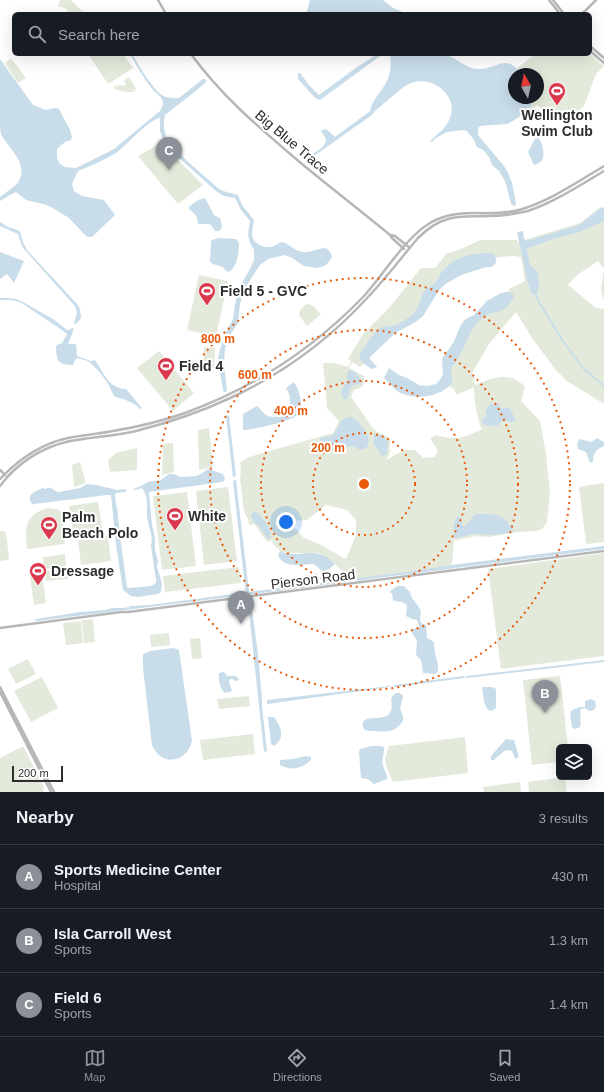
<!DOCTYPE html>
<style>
body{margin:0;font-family:Arial,sans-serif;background:#242831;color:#f1f3f6}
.controls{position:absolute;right:12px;bottom:12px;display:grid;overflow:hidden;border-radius:6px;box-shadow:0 4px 16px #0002}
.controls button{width:36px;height:36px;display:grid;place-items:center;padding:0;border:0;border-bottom:1px solid #363941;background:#171b24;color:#f1f3f6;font:20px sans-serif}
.compass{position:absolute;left:508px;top:68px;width:36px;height:36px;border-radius:50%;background:#171b24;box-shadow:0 4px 16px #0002;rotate:351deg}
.scale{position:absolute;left:12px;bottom:10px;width:51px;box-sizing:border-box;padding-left:4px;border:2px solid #2d2d2d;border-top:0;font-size:11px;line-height:14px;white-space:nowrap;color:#2d2d2d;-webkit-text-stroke:3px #fff;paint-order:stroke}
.you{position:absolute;left:286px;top:522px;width:14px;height:14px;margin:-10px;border:3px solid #fff;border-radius:50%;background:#1a73e8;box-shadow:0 0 0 6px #1a73e833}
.badge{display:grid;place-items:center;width:26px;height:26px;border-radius:50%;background:#8c9099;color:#fff;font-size:13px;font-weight:700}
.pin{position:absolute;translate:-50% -33px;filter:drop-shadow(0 1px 2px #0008)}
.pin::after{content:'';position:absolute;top:21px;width:14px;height:12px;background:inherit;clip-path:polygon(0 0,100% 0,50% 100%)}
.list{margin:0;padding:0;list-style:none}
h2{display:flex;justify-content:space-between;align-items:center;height:52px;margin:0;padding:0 16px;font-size:17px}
h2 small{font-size:13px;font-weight:400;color:#9ea1a6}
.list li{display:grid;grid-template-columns:26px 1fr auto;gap:12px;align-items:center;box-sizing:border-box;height:64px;padding:0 16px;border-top:1px solid #363941}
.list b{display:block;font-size:15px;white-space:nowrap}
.list p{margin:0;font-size:13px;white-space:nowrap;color:#9ea1a6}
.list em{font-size:13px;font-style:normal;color:#9ea1a6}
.icon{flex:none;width:22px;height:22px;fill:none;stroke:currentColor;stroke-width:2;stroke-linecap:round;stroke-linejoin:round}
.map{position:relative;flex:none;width:604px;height:792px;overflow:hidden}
.search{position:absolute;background:#171b24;box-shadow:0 4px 16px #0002;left:12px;right:12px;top:12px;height:44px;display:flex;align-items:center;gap:10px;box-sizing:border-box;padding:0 14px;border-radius:6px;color:#9ea1a6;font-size:15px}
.sheet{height:244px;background:#171b24}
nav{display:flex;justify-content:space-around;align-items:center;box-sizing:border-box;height:56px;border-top:1px solid #363941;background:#171b24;font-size:11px;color:#9ea1a6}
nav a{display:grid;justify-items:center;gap:2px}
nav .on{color:#8c9099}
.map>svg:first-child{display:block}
</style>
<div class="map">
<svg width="604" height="792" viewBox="0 0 604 792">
<rect width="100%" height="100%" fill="#fff"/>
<path fill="#e3eadb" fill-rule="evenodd" d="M60 0H71L85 14H68L67 9 58 6Z
M88 54H123L133 68 108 84Z
M536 54H590L604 66 596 74 584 106 570 118C563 117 552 118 547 114 543 112 541 108 537 105L529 110 534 98H538V74H521L517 68Z
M11 58 26 78 18 83 5 63Z
M129 77 136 89 134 92H125L114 89V86L126 85 124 80Z
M161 143 203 185 178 204 138 156Z
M604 207V299H603L601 289 604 269 598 261 576 276 568 285 596 308 604 309V404L567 381 555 369 532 338 516 312 489 344 472 373 475 379 473 380 476 385C488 380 501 374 514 379 518 381 522 384 525 386L521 401 540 421 546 454 550 493 547 522 545 525 542 529 537 531 518 532 489 537 476 536 457 540H454L452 564 448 567 344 580 341 575 342 571 332 561 320 553H286L280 552 279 549 274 545 272 540 268 542C262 537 259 529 254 524L249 525 248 519 244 512 240 479 241 469 240 462 249 457 333 433 339 421 327 408 323 363H334L348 367 351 361 348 359 363 334 389 308 421 268H435L446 254 459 250 480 240H517L518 242 580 223 599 208ZM513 256 521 257 525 281 509 289 508 292 501 293 487 301 474 315 466 319 461 325 454 342 443 357 442 360 443 374 439 382 454 389 457 395 474 387 475 404 480 426 482 429C464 438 456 441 436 435L430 438 438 451 434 457 423 458 415 450H404L386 460 391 451 389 449 391 442 390 439 386 436 374 430 351 397 354 390 362 387 364 383V376L349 368 352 362 360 367 364 363 372 369 377 367 369 358 395 333 414 323 423 316 439 290 445 284 461 275 486 267H491L495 264 496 258 499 257ZM326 505 347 510 356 520V535L346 559 317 543 304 538 291 524 289 521 307 520Z
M199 275 228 281 216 336 187 330Z
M306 304 312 305 321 314 307 326 299 315 300 310Z
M204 347 215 348 214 368H203Z
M159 351 194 393 173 411 137 368Z
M209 428 213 467 199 470 198 430Z
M173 443 174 472 162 475 163 444Z
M137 448V470L110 472 108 460 116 453Z
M80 462 86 483 74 487 72 465Z
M604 483V542L586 544 579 487Z
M228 487 237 561 204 565 196 491Z
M187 492 196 566 162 570 153 496Z
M98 502 103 533 74 537 69 506Z
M48 508 57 509 62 512 65 542 64 544 27 549C25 528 24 515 48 508Z
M0 531H4L6 533 9 558 8 560 0 561Z
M108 536 111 561 81 565 78 540Z
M604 553V656L501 669 488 569Z
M65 554 66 566 44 569 43 557Z
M239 567 241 583 165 592 163 576Z
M66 568 68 579 46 581 45 571Z
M42 574 46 603 34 605 30 576Z
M93 619 95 642 84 643 82 620Z
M81 621 83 643 66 645 63 623Z
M169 633 170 645 151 647 150 635Z
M200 638 202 658 192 659 190 639Z
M28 659 36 674 16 684 8 669Z
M560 676 568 747H559V762L532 765 523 680Z
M42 677 58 708 31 722 14 691Z
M249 696 250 706 219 709 217 699Z
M253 734 255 754 203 760 200 740Z
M465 737 468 773 393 782 387 768 385 759 389 746Z
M23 746 44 787 43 792H0V758Z
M565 777 567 792H529L528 782Z
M520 782 521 792H484L483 787Z"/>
<path fill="#c8dde9" d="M310 0H383L393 8 408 14H305L307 11Z
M130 54H132C139 65 154 93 166 97 170 98 175 98 179 98L203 79H205L206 80V82L197 90 165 115C163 123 164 131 167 139L187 161 219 189 223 191 238 195 242 205 254 220C254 224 252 229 252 233 252 243 262 248 271 247 276 246 279 242 283 242 290 245 295 251 303 252 314 254 329 239 332 258L326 265 322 267 317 268 304 266 292 258 285 255 268 259 260 265 252 277 244 290 240 304 238 323 229 337 225 348 224 364 227 390 226 392H224L223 390 218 359 219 353 225 334 233 319 235 304 239 289 244 279 250 269 254 260V250L250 243 248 235 250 221 241 210 235 198 224 196 217 192 177 156 163 140 160 131V118C149 119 126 146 116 153 104 160 91 166 78 171L72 184 74 191 82 196 104 200 115 215 92 237H89L86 236 69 218 51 207 43 204 26 200 16 192 10 195 0 201V197L17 184C31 164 9 150 1 134 0 130 0 121 0 116 0 97 0 78 0 59L33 105 46 110 55 108 59 109 70 130 72 137 71 140 65 142 57 149V158L60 164 65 167 76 168 114 149 160 111C161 109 163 105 163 102 162 97 156 93 153 90 144 79 137 66 130 54Z
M376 54H383L320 100 315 98 298 79V73H300L309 85 319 95 357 67 370 59Z
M390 54C403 54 415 54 428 54 432 54 438 53 443 54 454 56 465 68 477 69 497 70 506 52 521 74H514V98H534L529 110 513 121 507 124 480 126 478 128V135L504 166 508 173 512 183 516 204 515 206 512 205 511 203 505 181 499 171 492 165 489 157 483 150 477 147 474 140 467 131 462 130 447 132 436 138 432 142 430 141C438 133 446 129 450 118 459 95 432 75 411 83 401 87 383 105 374 112L372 115 314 156V153C324 146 331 143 321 131L322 130 326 129 335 137 370 111C371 104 376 98 380 92 390 79 392 70 390 54Z
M538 138C543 142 545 155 542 160 540 163 537 164 534 165L528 152 535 139Z
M205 198 214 215 220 218C222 224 224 232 215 231L210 224H198C198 217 195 214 189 209V207C194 202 199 199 205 198Z
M604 208V221L579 232 553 239 528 248 527 250 530 265 538 272 539 287 537 293 532 295 528 283 517 232 523 231 524 239 526 241 579 225 600 209Z
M0 222 8 227 18 230 20 232 23 242 27 250 77 304 80 309 81 318 76 324 74 323 77 313 75 306 23 248 20 241 18 234 0 226Z
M219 238 236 239 239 243C239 253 237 267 229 272L226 271 223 267 213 264 210 262 211 241 212 240Z
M0 252 24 261 14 283 7 274 0 279Z
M485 253H492L495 255 496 261 495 264 491 267H486L461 275 445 284 439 290 423 316 414 323 395 333 369 358 377 367 372 369C369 367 361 363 360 359 358 352 372 337 376 331 382 325 388 327 396 325 401 323 410 317 414 313 420 307 420 297 425 290 428 287 432 286 435 283 438 280 439 276 441 273 454 258 466 254 485 253Z
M508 292 512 293 514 296C510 306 504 311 493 313 489 314 485 315 482 318 467 331 465 353 451 368L452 383C442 396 419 400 403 394 396 392 389 383 384 378L389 368 399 375 407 378 419 385 427 386 436 384 441 379 443 374 442 360 443 357 454 342 459 329 462 323 466 319 474 315 487 301 501 293Z
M0 298H8L16 299 21 301 53 319 67 330H69L72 328 74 329 68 344H76L77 356 91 361 95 360C104 373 108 388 126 389L141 407V409H140C133 401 124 400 114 396L107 382 98 370 88 361 77 358 75 360 73 365C59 365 56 361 56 347L57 345 62 343 67 334 62 330 20 302 11 300H0Z
M349 370C355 371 361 377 362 383 360 384 357 384 355 385 348 387 350 395 346 400L343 398 341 391 347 380V373Z
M294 382C299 389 305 407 297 415 292 421 252 430 243 430V414L257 406C260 408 262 412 266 415 277 421 291 412 290 399 290 395 288 391 286 388Z
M490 404H499L501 408H510L516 421 510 422 504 420 497 426 483 425 482 422 483 418 487 416 485 411Z
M226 415 229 416 236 476 233 477 226 416Z
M351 417C361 421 380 447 360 450 358 449 356 447 354 447 348 445 338 451 329 449L326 443 320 440V438L332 436C340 428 338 418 351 417Z
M377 434 384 437 388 441 387 454 383 456 380 455V452L373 444 374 435Z
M597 438 604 442V446C596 449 593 453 593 462L590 463 586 452 578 449 577 443 580 439 591 442Z
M208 469 223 474 225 478 224 481 222 482 149 492 152 525 155 537V550L158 561 157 567 162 583 161 592 158 594 138 597 131 596 123 590 116 545 111 495H107L34 504H32C25 493 36 492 43 488L45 489C53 485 52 491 59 492L80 488 87 484 96 485 117 490 126 489V492L116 493 115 495C115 502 118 509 118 516 120 540 124 563 127 587L129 588 151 586 156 583V580L151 546C154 535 147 525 147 514 147 505 148 495 142 488L135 490 133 489 141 486 148 482 161 480 169 474H174L180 477 196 476 201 474Z
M235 480H236L249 592 414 571 459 564 604 546V549L246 595 233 481Z
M254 512 259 513C263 520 274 530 270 539L267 538 261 529 253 521 251 515Z
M476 514C493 514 504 513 513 529L512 532 494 535 473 534 457 538H454C454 530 452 521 459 516L461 518 462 525 464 526C470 523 471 516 476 514Z
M280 552C285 553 290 554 296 554 313 553 321 550 335 564L329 569 323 572 314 564C302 564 281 569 278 554Z
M398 586H404L410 592C412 604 424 605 420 619L421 623 426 625 427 638 434 642 435 654 438 664V671L435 674 423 673 421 660 416 655 417 640 412 633 413 629 419 627V625L417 620 412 619 406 616 407 605 402 602 395 601 393 600 392 594 390 592 391 590Z
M233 594H237L238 596 36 621 35 620 36 619 80 612 106 610 112 608H124L126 607 128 608 130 606 150 605Z
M249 601H250L251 602 258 654 262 700V707L267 751 264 752 248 603Z
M174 648 179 650 192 741C187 763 161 767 152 745L143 668V654L150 651Z
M224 672 227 676H236L239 679 238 681H236L232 679H230L229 682 232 691 230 692 225 693C220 690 218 679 219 673Z
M390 686H391L390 687 267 704V700Z
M482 687H492L496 689V708L492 711 488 710 484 702Z
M396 693H400L403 696C403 701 399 706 401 711 402 715 405 718 402 722 400 726 394 730 390 731 386 732 367 731 365 730 363 728 362 724 363 722 367 715 382 721 389 714 396 706 386 699 396 693Z
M591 699 595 701 596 706 594 710 589 711 585 708 581 709C579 715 582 720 580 727L575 729 572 727 570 714 572 710 580 707H585V701Z
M268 717H274C281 727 286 737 274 746L271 744Z
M506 739 514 740 519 757 515 759 512 751 508 750 504 751 494 760H491V756Z
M371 746H380L384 747C385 753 381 759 383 765 384 770 387 774 387 779L374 784 368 779 361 778 359 752 360 749Z
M306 756 311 757V760C302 769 291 771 280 765V760L293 759Z"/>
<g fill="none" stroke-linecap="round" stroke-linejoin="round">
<path stroke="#c8dde9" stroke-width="2" d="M535 293 539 302 562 340 584 369 604 386
M467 677 604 661
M395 686 464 677"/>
<path stroke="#b7b7b7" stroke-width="2.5" d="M158 0 166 14
M549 0 560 14
M553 0 564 14
M582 14 596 0
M590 46 604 58
M590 51 604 63
M191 54C222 97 262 130 302 164 331 188 361 211 390 235L392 238 404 249
M390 235 395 236 410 248
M0 470 5 475
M0 479C19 459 40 444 68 438 83 435 98 434 113 431 138 427 162 421 185 413 253 388 314 348 364 296 384 274 405 238 430 223 458 206 489 218 519 210 548 202 579 181 604 166
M0 486C17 463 42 447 70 441 92 437 114 436 136 431 167 423 198 413 228 399 281 375 329 340 369 296 386 278 401 258 418 238 426 230 437 222 448 219 461 215 475 217 488 216 501 216 515 214 528 211 555 202 580 185 604 171
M0 628 121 612H128L604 551
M0 687 54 792
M0 692 51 792"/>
</g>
<g fill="none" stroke="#e8590c" stroke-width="2" stroke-dasharray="2 4">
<circle cx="364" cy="484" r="51"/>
<circle cx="364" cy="484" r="103"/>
<circle cx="364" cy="484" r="154"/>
<circle cx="364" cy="484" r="206"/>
</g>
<defs>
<symbol id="stadium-pin" viewBox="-11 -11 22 30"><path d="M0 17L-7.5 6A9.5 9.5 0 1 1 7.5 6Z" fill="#da384d" stroke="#fff"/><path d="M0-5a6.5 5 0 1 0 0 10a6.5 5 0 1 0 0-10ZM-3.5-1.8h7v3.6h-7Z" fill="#fff"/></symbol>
</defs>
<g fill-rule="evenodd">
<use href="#stadium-pin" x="547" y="81" width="20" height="27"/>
<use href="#stadium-pin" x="197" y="281" width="20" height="27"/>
<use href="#stadium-pin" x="156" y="356" width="20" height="27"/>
<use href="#stadium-pin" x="165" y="506" width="20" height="27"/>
<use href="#stadium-pin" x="39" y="515" width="20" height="27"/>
<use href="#stadium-pin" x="28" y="561" width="20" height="27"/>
</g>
<g text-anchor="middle" stroke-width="4" stroke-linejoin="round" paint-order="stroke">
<g font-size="14" font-weight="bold" fill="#2d2d2d" stroke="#fff" text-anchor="start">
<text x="557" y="120" text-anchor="middle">Wellington<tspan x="557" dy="16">Swim Club</tspan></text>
<text x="220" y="296">Field 5 - GVC</text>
<text x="179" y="371">Field 4</text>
<text x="188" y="521">White</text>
<text x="62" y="522">Palm<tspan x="62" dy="16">Beach Polo</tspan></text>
<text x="51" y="576">Dressage</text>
</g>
<g font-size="14" fill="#2d2d2d" stroke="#fff">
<text transform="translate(292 142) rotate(40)" y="5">Big Blue Trace</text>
<text transform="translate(313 579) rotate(-7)" y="5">Pierson Road</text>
</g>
</g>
<circle cx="364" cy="484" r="6" fill="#e8590c" stroke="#fff" stroke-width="2"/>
<g font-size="12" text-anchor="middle" font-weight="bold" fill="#e8590c" stroke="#fff" stroke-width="4" stroke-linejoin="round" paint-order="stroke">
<text x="218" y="343">800 m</text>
<text x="255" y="379">600 m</text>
<text x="291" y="415">400 m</text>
<text x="328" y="452">200 m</text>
</g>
</svg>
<div class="controls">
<button><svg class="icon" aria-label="layers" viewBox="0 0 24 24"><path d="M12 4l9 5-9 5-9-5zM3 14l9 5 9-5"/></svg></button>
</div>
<svg class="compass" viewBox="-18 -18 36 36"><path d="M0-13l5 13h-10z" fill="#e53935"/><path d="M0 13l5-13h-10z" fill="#9ea1a6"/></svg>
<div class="scale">200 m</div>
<div class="you"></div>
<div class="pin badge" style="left:241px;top:624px">A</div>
<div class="pin badge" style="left:545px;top:713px">B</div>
<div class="pin badge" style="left:169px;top:170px">C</div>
<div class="search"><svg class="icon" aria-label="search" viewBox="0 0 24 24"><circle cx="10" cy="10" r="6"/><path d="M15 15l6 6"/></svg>Search here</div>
</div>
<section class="sheet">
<h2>Nearby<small>3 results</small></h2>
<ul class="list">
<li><span class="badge">A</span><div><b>Sports Medicine Center</b><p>Hospital</p></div><em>430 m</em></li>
<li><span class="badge">B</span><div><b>Isla Carroll West</b><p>Sports</p></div><em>1.3 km</em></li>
<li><span class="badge">C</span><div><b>Field 6</b><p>Sports</p></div><em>1.4 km</em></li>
</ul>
</section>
<nav>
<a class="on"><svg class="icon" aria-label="map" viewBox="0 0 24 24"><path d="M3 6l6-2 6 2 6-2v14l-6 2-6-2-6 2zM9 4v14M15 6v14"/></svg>Map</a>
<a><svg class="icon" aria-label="directions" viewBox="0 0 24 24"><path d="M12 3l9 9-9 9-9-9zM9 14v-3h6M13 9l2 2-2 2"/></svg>Directions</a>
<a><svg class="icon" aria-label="saved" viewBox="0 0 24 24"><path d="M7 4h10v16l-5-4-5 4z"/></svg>Saved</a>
</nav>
